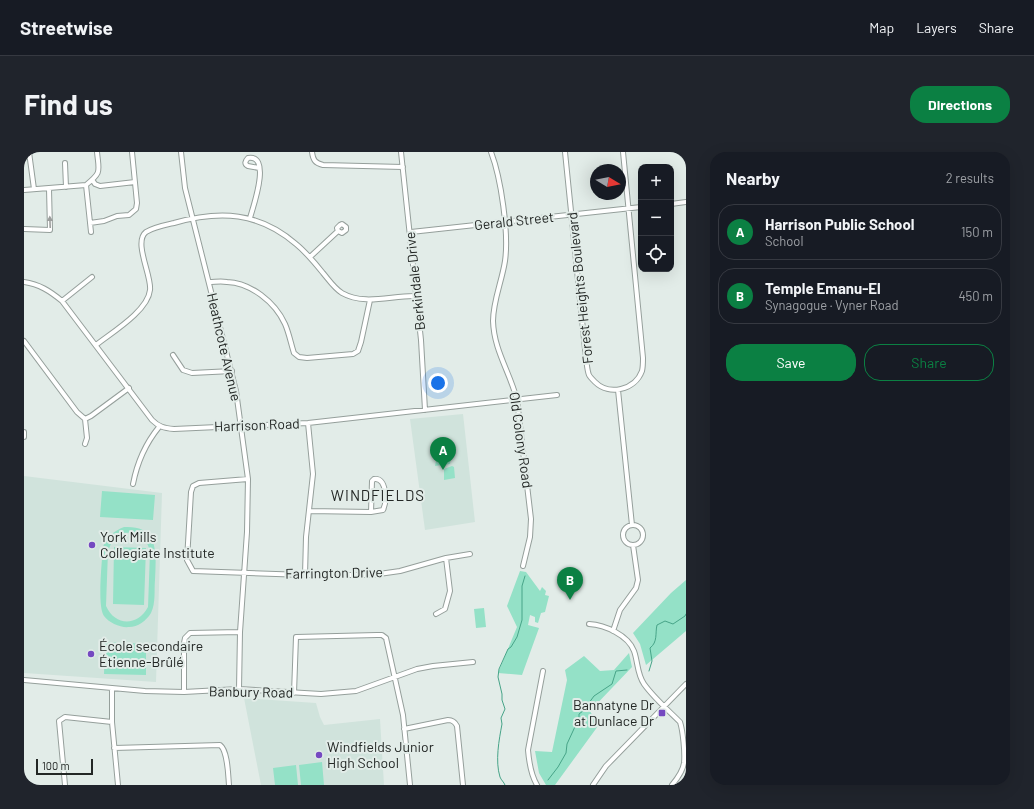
<!DOCTYPE html>
<meta charset="utf-8">
<style>
body{margin:0;font-family:Barlow,sans-serif;background:#20242c;color:#f1f3f6}
.controls{position:absolute;right:12px;top:12px;display:grid;overflow:hidden;border-radius:8px;box-shadow:0 4px 16px #0002}
.controls button{width:36px;height:36px;display:grid;place-items:center;padding:0;border:0;border-bottom:1px solid #363941;background:#171b24;color:#f1f3f6;font:20px sans-serif}
.compass{position:absolute;left:566px;top:12px;width:36px;height:36px;border-radius:50%;background:#171b24;box-shadow:0 4px 16px #0002;rotate:100deg}
.scale{position:absolute;left:12px;bottom:10px;width:57px;box-sizing:border-box;padding-left:4px;border:2px solid #232725;border-top:0;font-size:11px;line-height:14px;white-space:nowrap;color:#232725;-webkit-text-stroke:3px #e2ece8;paint-order:stroke}
.you{position:absolute;left:414px;top:231px;width:14px;height:14px;margin:-10px;border:3px solid #fff;border-radius:50%;background:#1a73e8;box-shadow:0 0 0 6px #1a73e833}
.badge{display:grid;place-items:center;width:26px;height:26px;border-radius:50%;background:#0b8043;color:#fff;font-size:13px;font-weight:700}
.pin{position:absolute;translate:-50% -33px;filter:drop-shadow(0 1px 2px #0008)}
.pin::after{content:'';position:absolute;top:21px;width:14px;height:12px;background:inherit;clip-path:polygon(0 0,100% 0,50% 100%)}
.list{margin:0;padding:0;list-style:none}
h2{display:flex;justify-content:space-between;align-items:center;height:52px;margin:0;padding:0 16px;font-size:17px}
h2 small{font-size:13px;font-weight:400;color:#9ea1a6}
.list li{display:grid;grid-template-columns:26px 1fr auto;gap:12px;align-items:center;box-sizing:border-box;height:56px;margin:0 8px 8px;padding:0 8px;border:1px solid #363941;border-radius:16px}
.list b{display:block;font-size:15px;white-space:nowrap}
.list p{margin:0;font-size:13px;white-space:nowrap;color:#9ea1a6}
.list em{font-size:13px;font-style:normal;color:#9ea1a6}
.actions{display:flex;gap:8px;padding:12px 16px}
.actions a{flex:1;padding:9px 0;border:1px solid #0b8043;border-radius:16px;text-align:center;font-size:14px;color:#0b8043}
.actions .main{background:#0b8043;color:#fff}
.icon{flex:none;width:22px;height:22px;fill:none;stroke:currentColor;stroke-width:2;stroke-linecap:round;stroke-linejoin:round}
.map{position:relative;flex:none;width:662px;height:633px;overflow:hidden;border-radius:16px}
header{display:flex;align-items:center;gap:24px;box-sizing:border-box;height:56px;padding:0 20px;background:#171b24;border-bottom:1px solid #363941}
header strong{font-size:19px}
nav{display:flex;gap:22px;margin-inline-start:auto;font-size:14px}
.intro{display:flex;align-items:center;justify-content:space-between;box-sizing:border-box;height:96px;padding:0 24px}
h1{margin:0;font-size:28px}
.button{padding:10px 18px;border-radius:16px;background:#0b8043;color:#fff;font-size:14px;font-weight:700}
main{display:flex;gap:24px;padding:0 24px}
aside{flex:1;background:#171b24;border-radius:16px;box-shadow:0 4px 16px #0002}
.map>svg:first-child{display:block}
</style>
<header>
<strong>Streetwise</strong>
<nav><a>Map</a><a>Layers</a><a>Share</a></nav>
</header>
<div class="intro"><h1>Find us</h1><a class="button">Directions</a></div>
<main>
<div class="map">
<svg width="662" height="633" viewBox="0 0 662 633">
<rect width="100%" height="100%" fill="#e2ece8"/>
<path fill="#d0e3dc" d="M439 262 451 370 401 378 386 267Z
M0 324 138 341 132 530 0 521Z
M220 546 292 551 296 565 300 573 356 567 360 633H237Z"/>
<path fill="#94e1c7" fill-rule="evenodd" d="M428 298 426 312 411 314 413 303H417L419 300Z
M428 314 430 315 431 326 420 328V317Z
M78 339 131 343 129 368 76 365Z
M100 375C136 373 132 402 131 428 130 438 132 451 127 461 122 469 114 475 105 475 97 476 85 471 80 464 73 454 78 409 79 395 82 385 90 379 100 375ZM98 381C112 379 124 386 126 400L124 455C113 475 91 474 82 454L84 399 89 387Z
M90 395 122 396 120 453 89 452Z
M496 419 502 420 516 439 518 435 522 439 521 443 525 444 521 460 517 461 514 471 511 470V465L506 463 504 473 515 476 498 523 474 521 493 475 483 454Z
M662 428V479L622 513 616 492 609 481 647 441Z
M460 456 462 475 452 476 450 457Z
M81 490 122 492V523L80 522Z
M605 501 608 515 566 559 574 574 531 633H522L515 621 511 599 528 600 543 528 541 518 560 504 576 519 590 518Z
M298 610 300 633H277L275 613Z
M272 613 274 633H251L249 616Z"/>
<g fill="none" stroke-linecap="round" stroke-linejoin="round">
<path stroke="#47a488" stroke-width="1" d="M625 519 628 509 626 496C634 490 631 481 633 473L641 469 649 472 661 464 662 462
M524 628 534 615 542 601 543 592 555 566V562L559 559 570 544 588 532 592 519 603 518
M481 633C480 630 477 628 476 625 471 609 475 588 478 572L477 566 481 557 478 548V542L474 525 475 517 484 497 487 495 493 485 498 468V434L501 424"/>
<defs>
<path id="minor" d="M5 0 10 37
M157 0 161 36 212 239 224 327 223 380 216 480 215 537
M288 0C289 8 291 11 299 13L379 15
M377 0 397 188 401 258
M467 0C477 26 485 81 481 109 478 129 469 149 469 169 470 199 486 220 493 248L507 367 506 385 499 414
M541 0 562 207C563 212 563 218 565 223 566 225 569 228 571 230 585 244 611 238 618 219 619 215 619 210 619 206L599 0
M41 11 42 35
M69 29 71 32 76 34 111 30
M62 33 67 80
M0 38 62 33C78 20 75 20 73 0
M647 52 662 50
M226 66C229 55 248 2 224 6 221 9 220 12 224 14L235 16
M66 71 80 69 93 64 105 63 112 57 113 51 108 0
M0 77 26 78 25 37
M387 80 617 55
M286 105 314 79 313 76 316 73 318 72 322 75V78L318 81 314 79
M0 130C15 132 26 139 38 149L128 268C135 275 140 276 150 277L284 271 533 243
M185 130C191 130 197 129 203 130 227 131 251 150 261 172 265 181 267 192 270 201L275 205 283 206 329 202 334 199 337 190 346 148
M38 149 68 125
M0 189 53 260 61 267 67 264 105 236
M72 193C87 181 124 159 126 138 128 124 109 90 122 80 130 75 141 73 150 71 196 58 235 60 272 92 283 101 291 111 299 121 305 128 310 136 318 141 341 154 368 143 392 144
M149 203 159 218 168 221 208 219
M594 238 608 373
M61 267 63 286 61 292
M0 280V285
M224 327 175 331 169 334 167 340 163 408 169 419 281 423H348L376 419 422 406 446 402
M109 332C113 311 122 291 135 275
M285 359 347 360 359 358C363 350 363 325 350 327L348 329 347 360
M599 383a10 10 0 1 1 20 0a10 10 0 1 1-20 0Z
M281 423 282 385 289 322 284 271
M412 462 421 457 426 439 422 406
M565 472C581 473 604 483 610 499 614 510 613 522 620 532 630 546 644 558 656 570 659 579 661 601 660 611 659 618 653 627 648 633
M589 479 596 458 612 436 614 428 609 393
M0 528 121 539 160 540 215 537 297 542 332 539 393 517 409 514 449 510
M88 536V570L94 633
M160 540V491L161 486 166 481 216 480
M270 541 272 485 353 483H358L362 486 379 563 386 633
M380 577 424 568C429 568 431 570 433 574L439 633
M90 596 196 593C204 599 204 623 205 633
M41 633 35 569 41 565 88 570
M513 633C507 623 505 610 504 598L519 519
M569 633 582 614 662 532"/>
</defs>
<use href="#minor" stroke="#959f9b" stroke-width="6"/>
<use href="#minor" stroke="#fff" stroke-width="4"/>
</g>
<defs><path id="oneway-solid" d="M-6-.8H1V-3.2L6.5 0L1 3.2V.8H-6Z"/></defs>
<use fill="#9c9e9d" href="#oneway-solid" transform="translate(26 70) rotate(-92)"/>
<g fill="#7549c1" stroke="#e2ece8" stroke-width="1.5">
<circle cx="68" cy="393" r="4"/>
<circle cx="67" cy="502" r="4"/>
<rect x="634" y="557" width="8" height="8" rx="2"/>
<circle cx="295" cy="603" r="4"/>
</g>
<g text-anchor="middle" stroke-width="4" stroke-linejoin="round" paint-order="stroke">
<g font-size="14" fill="#232725" stroke="#e2ece8">
<text transform="translate(490 69) rotate(-6)" y="5">Gerald Street</text>
<text transform="translate(391 129) rotate(-96)" y="5">Berkindale Drive</text>
<text transform="translate(556 136) rotate(-96)" y="5">Forest Heights Boulevard</text>
<text transform="translate(200 195) rotate(77)" y="5">Heathcote Avenue</text>
<text transform="translate(233 273) rotate(-2)" y="5">Harrison Road</text>
<text transform="translate(497 288) rotate(82)" y="5">Old Colony Road</text>
<text transform="translate(310 421) rotate(-1)" y="5">Farrington Drive</text>
<text transform="translate(227 540) rotate(1)" y="5">Banbury Road</text>
</g>
<g font-size="14" fill="#232725" stroke="#e2ece8" text-anchor="start">
<text x="76" y="390">York Mills<tspan x="76" dy="16">Collegiate Institute</tspan></text>
<text x="75" y="499">École secondaire<tspan x="75" dy="16">Étienne-Brûlé</tspan></text>
<text x="630" y="558" text-anchor="end">Bannatyne Dr<tspan x="630" dy="16">at Dunlace Dr</tspan></text>
<text x="303" y="600">Windfields Junior<tspan x="303" dy="16">High School</tspan></text>
</g>
<g font-size="15" letter-spacing="1" fill="#232725" stroke="#e2ece8">
<text x="354" y="349">WINDFIELDS</text>
</g>
</g>
</svg>
<div class="controls">
<button>+</button>
<button>−</button>
<button><svg class="icon" aria-label="locate" viewBox="0 0 24 24"><circle cx="12" cy="12" r="6"/><path d="M12 2v4M12 18v4M2 12h4M18 12h4"/></svg></button>
</div>
<svg class="compass" viewBox="-18 -18 36 36"><path d="M0-13l5 13h-10z" fill="#e53935"/><path d="M0 13l5-13h-10z" fill="#9ea1a6"/></svg>
<div class="scale">100 m</div>
<div class="you"></div>
<div class="pin badge" style="left:419px;top:318px">A</div>
<div class="pin badge" style="left:546px;top:448px">B</div>
</div>
<aside>
<h2>Nearby<small>2 results</small></h2>
<ul class="list">
<li><span class="badge">A</span><div><b>Harrison Public School</b><p>School</p></div><em>150 m</em></li>
<li><span class="badge">B</span><div><b>Temple Emanu-El</b><p>Synagogue · Vyner Road</p></div><em>450 m</em></li>
</ul>
<div class="actions"><a class="main">Save</a><a>Share</a></div>
</aside>
</main>
